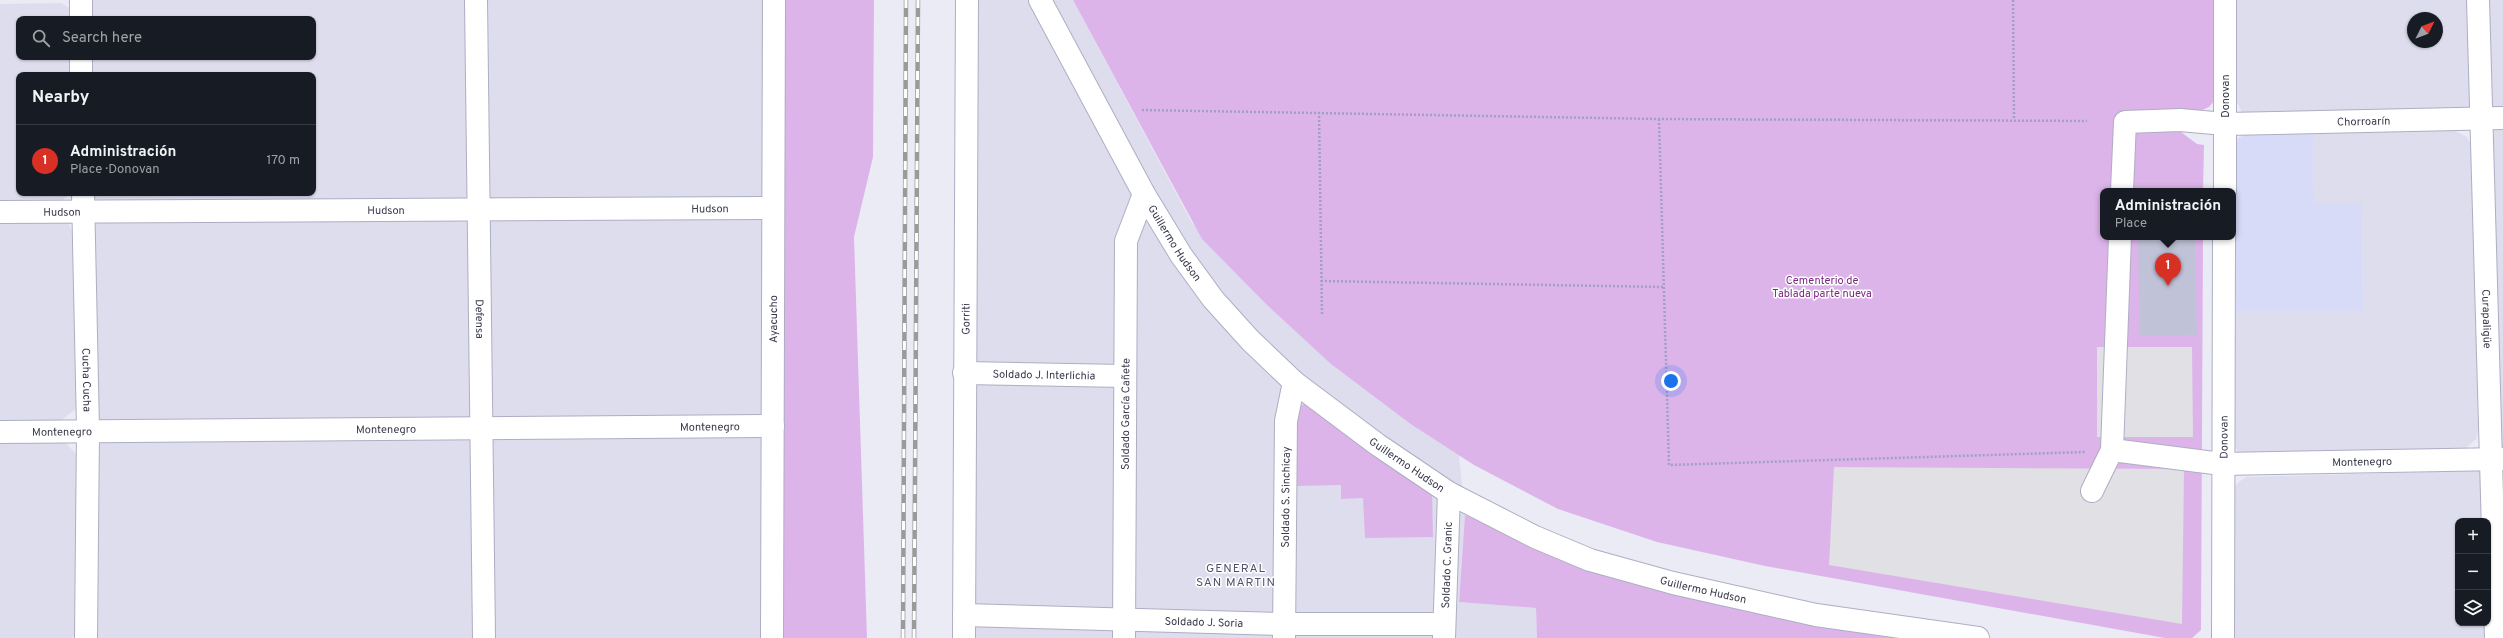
<!DOCTYPE html>
<meta charset="utf-8">
<style>
body{margin:0;font-family:Overpass,sans-serif;background:#242831;color:#f1f3f6}
.controls{position:absolute;right:12px;bottom:12px;display:grid;overflow:hidden;border-radius:8px;box-shadow:0 1px 3px #0004}
.controls button{width:36px;height:36px;display:grid;place-items:center;padding:0;border:0;border-bottom:1px solid #363941;background:#171b24;color:#f1f3f6;font:20px sans-serif}
.compass{position:absolute;left:2407px;top:12px;width:36px;height:36px;border-radius:50%;background:#171b24;box-shadow:0 1px 3px #0004;rotate:48deg}
.you{position:absolute;left:1671px;top:381px;width:14px;height:14px;margin:-10px;border:3px solid #fff;border-radius:50%;background:#1a73e8;box-shadow:0 0 0 6px #1a73e833}
.badge{display:grid;place-items:center;width:26px;height:26px;border-radius:50%;background:#d93025;color:#fff;font-size:13px;font-weight:700}
.pin{position:absolute;translate:-50% -33px;filter:drop-shadow(0 1px 2px #0008)}
.pin::after{content:'';position:absolute;top:21px;width:14px;height:12px;background:inherit;clip-path:polygon(0 0,100% 0,50% 100%)}
.popup{position:absolute;left:2100px;top:188px;width:136px;height:52px;box-sizing:border-box;display:grid;place-content:center;border-radius:8px;background:#171b24;filter:drop-shadow(0 1px 3px #0005);font-size:13px;white-space:nowrap;color:#9ea1a6}
.popup b{font-size:15px;color:#f1f3f6}
.popup::after{content:'';position:absolute;left:50%;top:100%;margin-left:-8px;border:8px solid transparent;border-top-color:#171b24}
.list{margin:0;padding:0;list-style:none}
h2{display:flex;justify-content:space-between;align-items:center;height:52px;margin:0;padding:0 16px;font-size:17px}
h2 small{font-size:13px;font-weight:400;color:#9ea1a6}
.list li{display:grid;grid-template-columns:26px 1fr auto;gap:12px;align-items:center;box-sizing:border-box;height:72px;padding:0 16px;border-top:1px solid #363941}
.list b{display:block;font-size:15px;white-space:nowrap}
.list p{margin:0;font-size:13px;white-space:nowrap;color:#9ea1a6}
.list em{font-size:13px;font-style:normal;color:#9ea1a6}
.icon{flex:none;width:22px;height:22px;fill:none;stroke:currentColor;stroke-width:2;stroke-linecap:round;stroke-linejoin:round}
.map{position:relative;flex:none;width:2503px;height:638px;overflow:hidden}
.search{position:absolute;background:#171b24;box-shadow:0 1px 3px #0004;left:16px;top:16px;width:300px;height:44px;display:flex;align-items:center;gap:10px;box-sizing:border-box;padding:0 14px;border-radius:8px;color:#9ea1a6;font-size:15px}
.panel{position:absolute;background:#171b24;box-shadow:0 1px 3px #0004;left:16px;top:72px;width:300px;height:124px;border-radius:8px}
.map>svg:first-child{display:block}
</style>
<div class="map">
<svg width="2503" height="638" viewBox="0 0 2503 638">
<rect width="100%" height="100%" fill="#ebebf6"/>
<path fill="#dde" fill-rule="evenodd" d="M91 0H768L766 638H97L93 193H313V75H92L91 57H313V19H91Z
M967 0H1073L1192 223 1412 425 1459 455 1465 515 1459 602 1536 608 1537 638H960Z
M2234 0H2503V638H2232L2233 488 2239 482 2246 477 2499 470 2487 110 2242 113 2233 93ZM2413 18H2437V42H2413ZM2458 521H2488V623H2458Z
M62 3 69 8 73 19H19V57H72V75H19V193H70L61 202 0 203V4Z
M2451 129 2467 137 2472 146 2478 431 2476 439 2465 449 2238 453 2231 435 2236 311H2363L2362 203H2314L2313 132Z
M0 221 68 222 73 234 76 409 59 422 0 423Z
M61 438 78 456 77 632 72 638H0V440Z"/>
<path fill="#d7dbf7" d="M2250 132H2313L2314 203H2362L2363 311H2236L2235 146 2238 138Z"/>
<path fill="#ddb4ea" d="M780 0H874L873 157 854 237 867 638H782Z
M1073 0H2217L2214 101 2209 107 2180 120 2181 132 2197 144 2204 145 2203 191H2103V237H2203L2201 630 2192 638H2165L1765 566 1657 542 1558 509 1474 465 1412 425 1331 364 1266 304 1202 239Z
M1307 403 1432 491 1433 537 1365 538 1363 498 1341 499V485L1296 486 1295 413 1297 407Z
M1465 515 1606 573 1794 621 1898 638H1537L1536 608 1459 602Z"/>
<path fill="#e0e0e5" d="M2097 347H2192L2193 437H2097Z
M1834 467 2184 469 2182 624 1829 565Z"/>
<path fill="#c0c2d8" d="M2138 237H2195L2197 335 2140 336Z"/>
<g fill="none" stroke-linecap="round" stroke-linejoin="round">
<defs>
<g id="minor">
<path d="M81 0V19"/>
<path id="s1" d="M476 0 484 638"/>
<path id="s2" d="M1040 0 1144 194 1181 255 1213 299 1250 340 1294 382 1378 445 1449 493 1535 537 1590 560 1673 583 1816 615 1978 638"/>
<path id="s3" d="M2478 0 2496 638"/>
<path d="M81 57V75"/>
<path id="s4" d="M2122 191 2125 122 2180 120 2225 124 2503 118"/>
<path d="M2225 191V0"/>
<path id="s5" d="M83 193 88 430 86 638"/>
<path id="s6" d="M0 212 773 208"/>
<path id="s7" d="M964 373 1124 376"/>
<path id="s8" d="M0 432 773 426"/>
<path id="s9" d="M2112 450 2222 464 2503 459"/>
<path d="M2092 491 2112 450 2120 237"/>
<path id="s10" d="M964 615 1283 624H1444"/>
<path id="s11" d="M772 638 774 0"/>
<path id="s12" d="M964 638 967 0"/>
<path id="s13" d="M1124 638 1126 241 1144 194"/>
<path id="s14" d="M1284 638 1286 421 1294 382"/>
<path id="s15" d="M1444 638 1449 493"/>
<path id="s16" d="M2223 638 2224 237"/>
</g>
</defs>
<use href="#minor" stroke="#adaec2" stroke-width="24"/>
<path stroke="#9ea0c4" stroke-width="2.5" stroke-dasharray="2 2" stroke-linecap="butt" d="M2013 0 2014 120
M1142 110 1659 119 2087 121
M1319 112 1322 314
M1659 119 1669 465 2085 452
M1321 281 1663 287"/>
<use href="#minor" stroke="#fff" stroke-width="22"/>
<defs>
<path id="rail" d="M903 638 906 0
M914 638 918 0"/>
</defs>
<use href="#rail" stroke="#9a9a9a" stroke-width="4.5"/>
<use href="#rail" stroke="#fff" stroke-width="3" stroke-dasharray="9" stroke-linecap="butt"/>
</g>
<g text-anchor="middle" stroke-width="3" stroke-linejoin="round" paint-order="stroke">
<g font-size="11" fill="#383a4b" stroke="#fff">
<text transform="translate(2225 96) rotate(-90)" y="4">Donovan</text>
<text dy="4" stroke="none"><textPath href="#s4" startOffset="308">Chorroarín</textPath></text>
<text dy="4" stroke="none"><textPath href="#s6" startOffset="386">Hudson</textPath></text>
<text dy="4" stroke="none"><textPath href="#s6" startOffset="710">Hudson</textPath></text>
<text dy="4" stroke="none"><textPath href="#s6" startOffset="62">Hudson</textPath></text>
<text dy="4" stroke="none"><textPath href="#s2" startOffset="278">Guillermo Hudson</textPath></text>
<text dy="4" stroke="none"><textPath href="#s1" startOffset="319">Defensa</textPath></text>
<text dy="4" stroke="none"><textPath href="#s11" startOffset="319">Ayacucho</textPath></text>
<text dy="4" stroke="none"><textPath href="#s12" startOffset="319">Gorriti</textPath></text>
<text dy="4" stroke="none"><textPath href="#s3" startOffset="319">Curapaligüe</textPath></text>
<text dy="4" stroke="none"><textPath href="#s7" startOffset="80">Soldado J. Interlichia</textPath></text>
<text dy="4" stroke="none"><textPath href="#s5" startOffset="187">Cucha Cucha</textPath></text>
<text dy="4" stroke="none"><textPath href="#s13" startOffset="224">Soldado García Cañete</textPath></text>
<text dy="4" stroke="none"><textPath href="#s8" startOffset="710">Montenegro</textPath></text>
<text dy="4" stroke="none"><textPath href="#s8" startOffset="386">Montenegro</textPath></text>
<text dy="4" stroke="none"><textPath href="#s8" startOffset="62">Montenegro</textPath></text>
<text dy="4" stroke="none"><textPath href="#s16" startOffset="201">Donovan</textPath></text>
<text dy="4" stroke="none"><textPath href="#s9" startOffset="251">Montenegro</textPath></text>
<text dy="4" stroke="none"><textPath href="#s2" startOffset="602">Guillermo Hudson</textPath></text>
<text dy="4" stroke="none"><textPath href="#s14" startOffset="141">Soldado S. Sinchicay</textPath></text>
<text dy="4" stroke="none"><textPath href="#s15" startOffset="73">Soldado C. Granic</textPath></text>
<text dy="4" stroke="none"><textPath href="#s2" startOffset="926">Guillermo Hudson</textPath></text>
<text dy="4" stroke="none"><textPath href="#s10" startOffset="240">Soldado J. Soria</textPath></text>
</g>
<g font-size="11" fill="#79297f" stroke="#fff">
<text x="1822" y="284">Cementerio de<tspan x="1822" dy="13">Tablada parte nueva</tspan></text>
</g>
<g font-size="12" letter-spacing="1" fill="#4f526e" stroke="#fff">
<text x="1236" y="572">GENERAL<tspan x="1236" dy="14">SAN MARTIN</tspan></text>
</g>
</g>
</svg>
<div class="controls">
<button>+</button>
<button>−</button>
<button><svg class="icon" aria-label="layers" viewBox="0 0 24 24"><path d="M12 4l9 5-9 5-9-5zM3 14l9 5 9-5"/></svg></button>
</div>
<svg class="compass" viewBox="-18 -18 36 36"><path d="M0-13l5 13h-10z" fill="#e53935"/><path d="M0 13l5-13h-10z" fill="#9ea1a6"/></svg>
<div class="you"></div>
<div class="pin badge" style="left:2168px;top:286px">1</div>
<div class="popup"><b>Administración</b>Place</div>
<div class="search"><svg class="icon" aria-label="search" viewBox="0 0 24 24"><circle cx="10" cy="10" r="6"/><path d="M15 15l6 6"/></svg>Search here</div>
<section class="panel">
<h2>Nearby<small></small></h2>
<ul class="list">
<li><span class="badge">1</span><div><b>Administración</b><p>Place · Donovan</p></div><em>170 m</em></li>
</ul>
</section>
</div>
